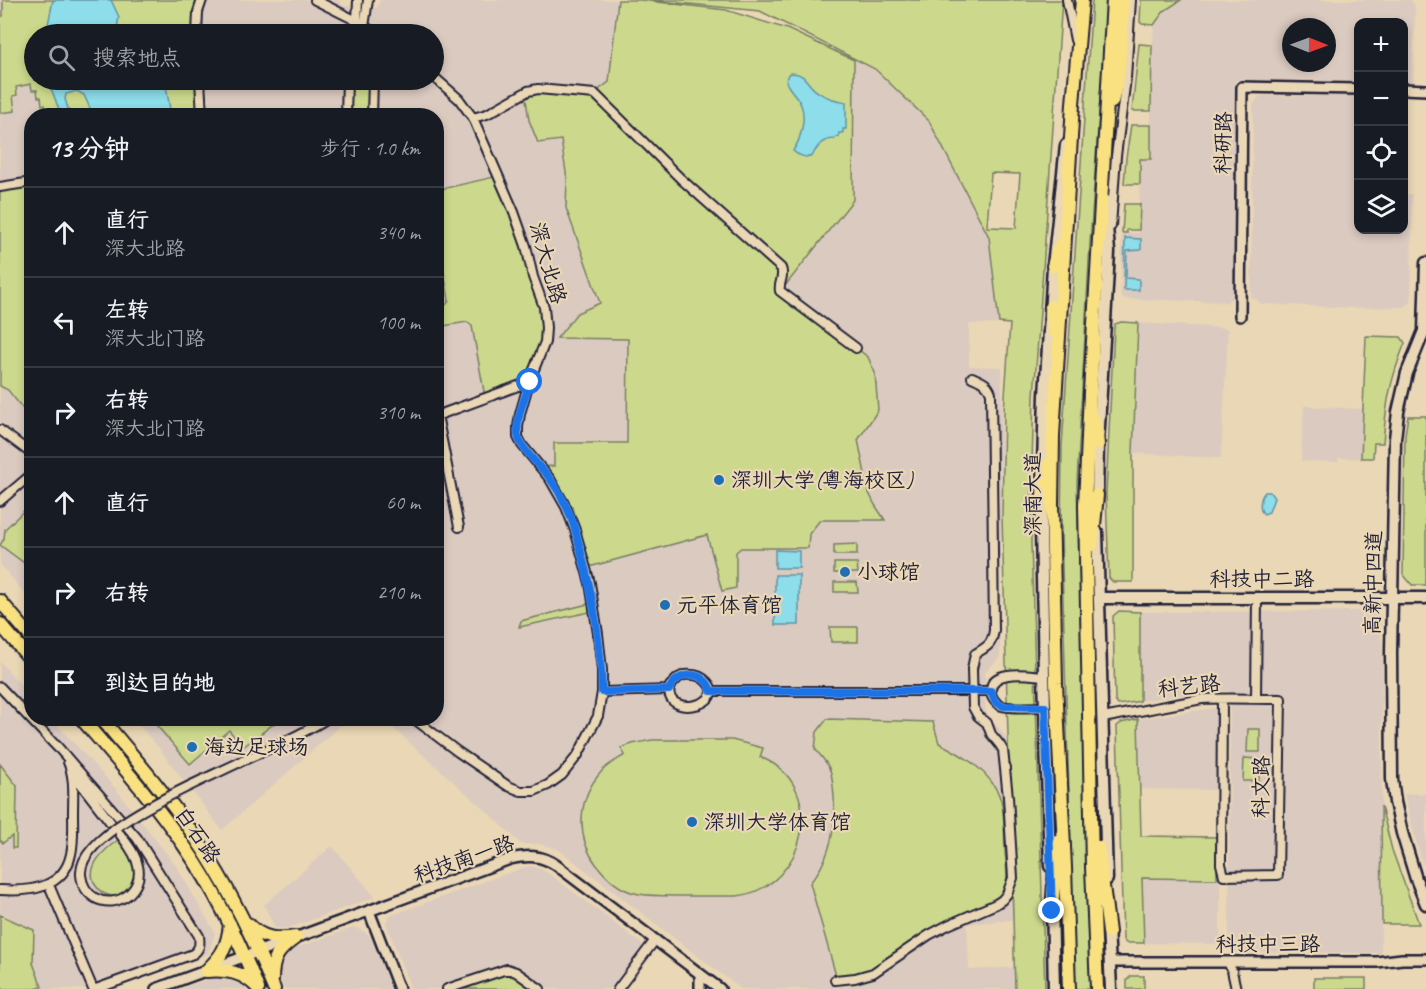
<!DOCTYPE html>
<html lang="zh">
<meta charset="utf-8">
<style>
body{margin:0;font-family:Caveat,"LXGW WenKai TC",sans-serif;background:#20242c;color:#f1f3f6}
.controls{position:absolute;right:18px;top:18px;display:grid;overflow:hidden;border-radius:12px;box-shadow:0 3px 9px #0003}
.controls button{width:54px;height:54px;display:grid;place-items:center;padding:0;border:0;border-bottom:2px solid #363941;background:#171b24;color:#f1f3f6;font:30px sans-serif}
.compass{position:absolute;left:1282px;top:18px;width:54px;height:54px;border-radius:50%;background:#171b24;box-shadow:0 3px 9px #0003;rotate:91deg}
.stop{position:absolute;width:18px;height:18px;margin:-14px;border:4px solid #1a73e8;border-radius:50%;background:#fff}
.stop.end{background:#1a73e8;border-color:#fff;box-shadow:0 2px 6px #0008}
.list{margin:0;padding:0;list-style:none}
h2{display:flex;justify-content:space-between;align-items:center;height:78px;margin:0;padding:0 24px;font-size:26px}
h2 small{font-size:20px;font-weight:400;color:#9ea1a6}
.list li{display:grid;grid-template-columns:39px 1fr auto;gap:18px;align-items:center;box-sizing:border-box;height:90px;padding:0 24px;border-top:2px solid #363941}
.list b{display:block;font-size:22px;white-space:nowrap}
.list p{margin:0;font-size:20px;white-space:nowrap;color:#9ea1a6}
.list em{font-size:20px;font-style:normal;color:#9ea1a6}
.icon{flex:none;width:33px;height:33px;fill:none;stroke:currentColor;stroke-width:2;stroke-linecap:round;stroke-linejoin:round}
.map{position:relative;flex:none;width:1426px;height:989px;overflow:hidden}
.search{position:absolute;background:#171b24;box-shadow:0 3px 9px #0003;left:24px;top:24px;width:420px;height:66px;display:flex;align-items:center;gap:15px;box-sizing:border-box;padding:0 21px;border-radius:33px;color:#9ea1a6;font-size:22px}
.panel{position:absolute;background:#171b24;box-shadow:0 3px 9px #0003;left:24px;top:108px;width:420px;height:618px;border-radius:24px}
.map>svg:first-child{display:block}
</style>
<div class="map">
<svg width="1426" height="989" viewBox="0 0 1426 989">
<rect width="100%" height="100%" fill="#ead7b5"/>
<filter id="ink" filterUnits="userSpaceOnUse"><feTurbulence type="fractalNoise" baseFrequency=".0167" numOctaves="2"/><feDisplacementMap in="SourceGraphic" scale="12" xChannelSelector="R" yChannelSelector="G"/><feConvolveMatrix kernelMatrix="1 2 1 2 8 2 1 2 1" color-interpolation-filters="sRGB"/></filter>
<g filter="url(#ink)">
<path fill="#dbcac0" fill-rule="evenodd" d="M0 0H339L343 6 377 8 380 0H640L726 10 787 29 832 49 892 78 917 101 988 230 1003 271 1002 324H969V366L1002 367 1000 657 985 672V711L1010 742 1020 919 967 924 969 970 1021 967V989H741L558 849 540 844H521L493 817 383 719 436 718V116H32L31 601 0 564ZM34 34H434V80H34Z
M1181 0H1411L1415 6 1413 82H1404V22H1358V81L1235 80 1233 297 1227 302 1127 299 1121 296 1122 233H1139L1140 159H1151V79L1154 25 1164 11ZM1291 27H1327V63H1291Z
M1260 96H1357L1356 194H1358V230H1404V194H1412L1411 302 1404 307 1356 308 1262 304 1251 296 1253 105Z
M1138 323 1225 328 1228 330 1221 458 1133 453Z
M1304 406 1363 409 1361 458H1338V462L1301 461Z
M1376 611 1381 617 1382 662 1381 953 1233 952 1229 945 1230 691H1210L1140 701V612Z
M0 662 31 696 32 718 52 719 115 788 177 867 215 933 208 954 112 989H0Z
M1214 708 1219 710 1218 790 1140 789 1138 719Z
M134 719H348L222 830 155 743Z
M1404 794H1426V870L1420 856Z
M332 846 375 897 286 929 275 928 264 905Z
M530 866 541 869 555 878 642 944 643 949 613 989H534L504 975 462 989H411L386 923 389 916 522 868Z
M1142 878 1220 879V944L1144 943Z
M355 927 371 936 391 989H180Z"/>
<path fill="#ccd98c" stroke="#777e64" stroke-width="1.5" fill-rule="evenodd" d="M3 0H202L197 34H34V80H200L202 115H47L45 105H42L41 97H38L37 90H32L31 84 16 87 17 95 13 96 15 111 0 113V17L3 16Z
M618 0H640L726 10 787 29 854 60 853 200 781 291 868 357 875 373 878 410 858 440 869 493 875 505 885 520H820L809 534 808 548H741L736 552V588L722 591 707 535 585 568 575 530 540 467 554 466V443H627L628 339 557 338 577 313 600 303 566 208 567 179 561 140 538 143 529 120 525 93 528 91 593 94 609 82Z
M648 0H1062L1034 396 1032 463 1031 543 1045 989H1015L1002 517 1004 411 1010 324 999 323 989 237 929 121 875 69 760 11ZM991 173 1020 174 1016 228 987 227Z
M1092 0H1107L1090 243 1077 483 1090 989H1075L1061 534 1062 446Z
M1141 0H1181L1164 11 1154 25 1142 24 1140 22Z
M1139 44 1152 45 1151 111H1132Z
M351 80H370L369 115 350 116Z
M1131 125H1151V159H1140V184H1124L1126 158Z
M498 176 514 212 546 328 529 382 485 397 472 326 467 322 437 327V308L446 305 449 300 437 233V190Z
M31 182V454L23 449 27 442 31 419 8 390 0 386V187Z
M1124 204H1140L1139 230H1127V233H1122Z
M1121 322 1138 323 1133 453V582H1113L1109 578 1106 493 1114 328 1115 324Z
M1366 336 1401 337 1405 343C1390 380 1386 404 1383 443H1374L1373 458H1361Z
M1408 416H1426V585H1412L1403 574 1405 435Z
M31 504V568L0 545 4 539 5 529Z
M857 544V555H834V545Z
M834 563H857L858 573H834Z
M834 582H857L858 592H834Z
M588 604 590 612 519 627 521 621Z
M1119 611 1140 612V701L1118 705 1115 701 1113 616Z
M830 627H858V642H831Z
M151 719H280L243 747 229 730 190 764Z
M827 719 933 722 939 743C963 755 992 772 1001 800 1005 816 1004 834 1005 851 1006 865 1010 883 1001 895 994 907 965 913 952 919 920 934 895 960 863 974 855 978 844 976 836 976L810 883C833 856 837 820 833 786 832 780 832 773 829 768 826 761 820 755 815 749L817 732Z
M1138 719 1141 836 1217 837V879L1142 878 1144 943H1126L1123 940 1117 726 1121 723Z
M1248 729H1260V752H1247Z
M652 740H732L763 748 760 757C830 784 807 888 737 896 717 896 697 896 677 896 662 895 645 897 631 892 616 887 605 876 596 864 575 835 578 797 602 771 608 764 617 760 625 755L621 748 632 744Z
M1244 758 1259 759V781H1243Z
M0 764 17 786 16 848H12V836L3 843 0 840Z
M1381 806 1392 850 1419 924H1382Z
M118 840C129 853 145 874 129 889 124 894 118 896 112 896 105 895 99 891 96 886 84 868 104 850 118 840Z
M0 915 34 930 33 963 42 987 35 989H0Z
M512 974 534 989H462L504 975Z
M1131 976H1144V989H1127V980Z
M1314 978H1366V989H1314Z"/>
<path fill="#8dddea" stroke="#6292a4" stroke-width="1.5" d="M53 0H111L119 17 117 28 121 34H46Z
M791 73C807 73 806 85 818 92 826 98 836 100 846 102V129H843V133H839V137H836L835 139C825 139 820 143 815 151 814 153 813 155 812 156 807 159 797 155 793 151 795 147 798 143 799 139 803 129 805 114 801 105 798 94 777 82 791 73Z
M48 80H165L171 115H93L84 95 77 91 66 94 65 99 70 115H61Z
M1125 238 1141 239V250L1127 251 1126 278 1139 279V290H1124Z
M1265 492H1270L1274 498 1269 512 1264 514C1258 510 1260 497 1265 492Z
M775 550 799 551V568H775Z
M775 575H799V625H775Z"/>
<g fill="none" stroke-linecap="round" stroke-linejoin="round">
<defs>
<path id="minor" d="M315 0 357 21 376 34
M1067 0 1075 40
M197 34 198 12 202 0
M352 34 357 21 358 0
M365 34 364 27 368 0
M200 80 202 116
M346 116 347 80
M372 116 373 80
M473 118 487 114 528 91 538 89 595 94 681 179 781 268C785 277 778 283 780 291L856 348
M0 187 32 182
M1111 226 1116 156 1126 78 1131 0
M437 415 459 527
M436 416 529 382
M0 430 32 454
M0 501 32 474
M684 675C693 674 701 675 707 682 729 705 662 720 670 686L678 678Z
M1044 676C1030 675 990 668 991 691 991 698 996 704 1002 706 1012 709 1034 707 1045 707
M0 687 58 748
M711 691H991
M602 692 669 690
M1256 699 1257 598
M413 718 458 752 508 786 521 791H534L548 785 562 775 578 755 598 716 602 692V670L598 634 590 583 575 530 566 507 550 479 522 445 518 437V427L520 414 529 382 545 342 546 328 544 307 533 277 526 246 514 212 473 118 459 99 434 77
M1103 718 1202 699C1228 698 1255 699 1281 699L1278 875 1224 876 1221 864 1222 699
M56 745 137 838 199 936C200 944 200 949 193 954L96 989
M74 775 118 832
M49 885 93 989
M0 890C29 892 64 889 71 854 74 841 73 826 73 813 73 796 75 778 68 762
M1228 962 1232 971 1236 989
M835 980 855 978 873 973 929 935 948 925 996 904 1002 900 1007 894 1013 878 1008 797 1003 750 1000 745 991 734 987 723 978 716 973 707 972 669 975 654C988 646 992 645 994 630L991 393C988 383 981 381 972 377
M447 989 507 969 516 972 540 989
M618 989 655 940"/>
<path id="tertiary" d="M1404 89 1426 90
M1240 316 1242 87 1358 89
M369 911 399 989
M1110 962H1377L1402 959H1426
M156 989 510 859C528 855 541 855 556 865L720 989
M700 989V974"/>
<path id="secondary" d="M1426 263 1424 331 1407 373 1398 412 1395 439 1391 653 1392 779 1395 802 1402 833 1416 879 1426 904
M1097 501 1098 444 1109 252 1105 200
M1097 532 1107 879
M1099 598H1426
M1050 866 1044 676 1041 528 1043 466 1045 395 1053 266 1066 145
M1052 902 1054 989
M1108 925 1111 989"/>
<path id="primary" d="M1112 102 1119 70 1123 0
M1053 266 1059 246
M1051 306 1054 331
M1094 420 1098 444
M1043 466 1045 495
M1092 545 1097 495
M0 601 32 638
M0 624 32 661
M81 718C117 760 154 801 185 847 215 890 239 940 258 989
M101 718C133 756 165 793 193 834 226 882 252 934 274 989
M1098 847 1109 932
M1052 911 1057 841
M248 924C262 939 277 940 296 937
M206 971C226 969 243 972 257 987
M206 971C222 956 228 946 230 924
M272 980C272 958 278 950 295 938
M1069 989 1065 867 1056 683 1052 504 1053 436 1073 104 1082 0
M1097 989 1092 867 1085 505 1090 392 1113 0"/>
</defs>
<use href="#minor" stroke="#22223b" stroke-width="12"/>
<use href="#tertiary" stroke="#22223b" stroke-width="14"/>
<use href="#secondary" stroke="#22223b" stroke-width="15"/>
<use href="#primary" stroke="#22223b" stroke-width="16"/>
<use href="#minor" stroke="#ead7b5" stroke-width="8"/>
<use href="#tertiary" stroke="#ead7b5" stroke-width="9"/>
<use href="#secondary" stroke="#ead7b5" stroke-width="10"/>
<use href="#primary" stroke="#f9e181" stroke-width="12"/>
<defs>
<path id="minor-bridge" d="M120 834C127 844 136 854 138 866 144 890 117 910 95 898 87 893 82 885 81 875 77 831 204 780 238 763 268 749 300 736 328 718"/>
</defs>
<use href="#minor-bridge" stroke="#22223b" stroke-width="12" stroke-linecap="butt"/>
<use href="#minor-bridge" stroke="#ead7b5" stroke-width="8"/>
</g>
</g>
<g fill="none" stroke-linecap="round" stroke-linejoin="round" filter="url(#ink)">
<path stroke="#1a73e8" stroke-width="8" d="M530 382C525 399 515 419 518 436 520 447 540 467 548 476 555 485 562 497 567 508 574 523 578 539 582 556 594 600 601 646 602 692L669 690C676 671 705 669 711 691H991L995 702 1003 706 1045 707 1052 911"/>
</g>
<g fill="#1f6fb2" stroke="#ead7b5" stroke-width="2">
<circle cx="719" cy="480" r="6"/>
<circle cx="845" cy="572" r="6"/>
<circle cx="665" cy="605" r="6"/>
<circle cx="192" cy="747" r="6"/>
<circle cx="692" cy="822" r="6"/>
</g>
<g text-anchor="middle" stroke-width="4.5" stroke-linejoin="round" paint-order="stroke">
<g font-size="21" fill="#22223b" stroke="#ead7b5">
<text transform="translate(1223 143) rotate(-89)" y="7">科研路</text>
<text transform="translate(548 263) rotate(74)" y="7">深大北路</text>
<text transform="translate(1033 494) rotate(-90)" y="7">深南大道</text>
<text x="1262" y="586">科技中二路</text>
<text transform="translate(1373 583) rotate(-89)" y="7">高新中四道</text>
<text transform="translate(1189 686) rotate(-6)" y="7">科艺路</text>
<text transform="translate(1261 787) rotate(-89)" y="7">科文路</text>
<text transform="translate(198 835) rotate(56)" y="7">白石路</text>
<text transform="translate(464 859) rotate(-19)" y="7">科技南一路</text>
<text x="1268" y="951">科技中三路</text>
</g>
<g font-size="21" fill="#22223b" stroke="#ead7b5" text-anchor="start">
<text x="731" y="487">深圳大学(粤海校区)</text>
<text x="857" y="579">小球馆</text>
<text x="677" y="612">元平体育馆</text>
<text x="204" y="754">海边足球场</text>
<text x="704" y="829">深圳大学体育馆</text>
</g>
</g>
</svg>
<div class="controls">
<button>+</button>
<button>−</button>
<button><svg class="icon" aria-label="locate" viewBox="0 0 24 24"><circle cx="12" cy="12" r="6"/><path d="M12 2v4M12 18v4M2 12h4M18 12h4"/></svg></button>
<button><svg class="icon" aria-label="layers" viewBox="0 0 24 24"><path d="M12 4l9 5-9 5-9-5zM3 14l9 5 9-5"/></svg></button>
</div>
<svg class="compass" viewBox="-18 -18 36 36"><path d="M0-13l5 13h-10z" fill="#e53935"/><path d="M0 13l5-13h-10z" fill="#9ea1a6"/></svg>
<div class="stop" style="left:530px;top:382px"></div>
<div class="stop end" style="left:1052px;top:911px"></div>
<div class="search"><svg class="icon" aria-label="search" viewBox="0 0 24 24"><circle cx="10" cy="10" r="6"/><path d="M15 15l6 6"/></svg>搜索地点</div>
<section class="panel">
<h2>13 分钟<small>步行 · 1.0 km</small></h2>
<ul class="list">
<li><svg class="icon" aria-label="ahead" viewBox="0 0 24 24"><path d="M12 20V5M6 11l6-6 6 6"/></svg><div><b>直行</b><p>深大北路</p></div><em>340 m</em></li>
<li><svg class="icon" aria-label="left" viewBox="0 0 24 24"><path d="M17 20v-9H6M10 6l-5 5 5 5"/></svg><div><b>左转</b><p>深大北门路</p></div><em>100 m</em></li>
<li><svg class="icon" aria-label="right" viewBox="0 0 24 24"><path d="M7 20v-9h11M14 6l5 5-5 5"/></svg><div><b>右转</b><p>深大北门路</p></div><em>310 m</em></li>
<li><svg class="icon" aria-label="ahead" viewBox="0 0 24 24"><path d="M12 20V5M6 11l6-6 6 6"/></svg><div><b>直行</b></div><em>60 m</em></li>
<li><svg class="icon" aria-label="right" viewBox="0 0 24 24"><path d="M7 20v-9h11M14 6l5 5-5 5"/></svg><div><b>右转</b></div><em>210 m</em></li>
<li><svg class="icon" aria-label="arrive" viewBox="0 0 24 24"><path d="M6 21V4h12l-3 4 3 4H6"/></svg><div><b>到达目的地</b></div></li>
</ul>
</section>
</div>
